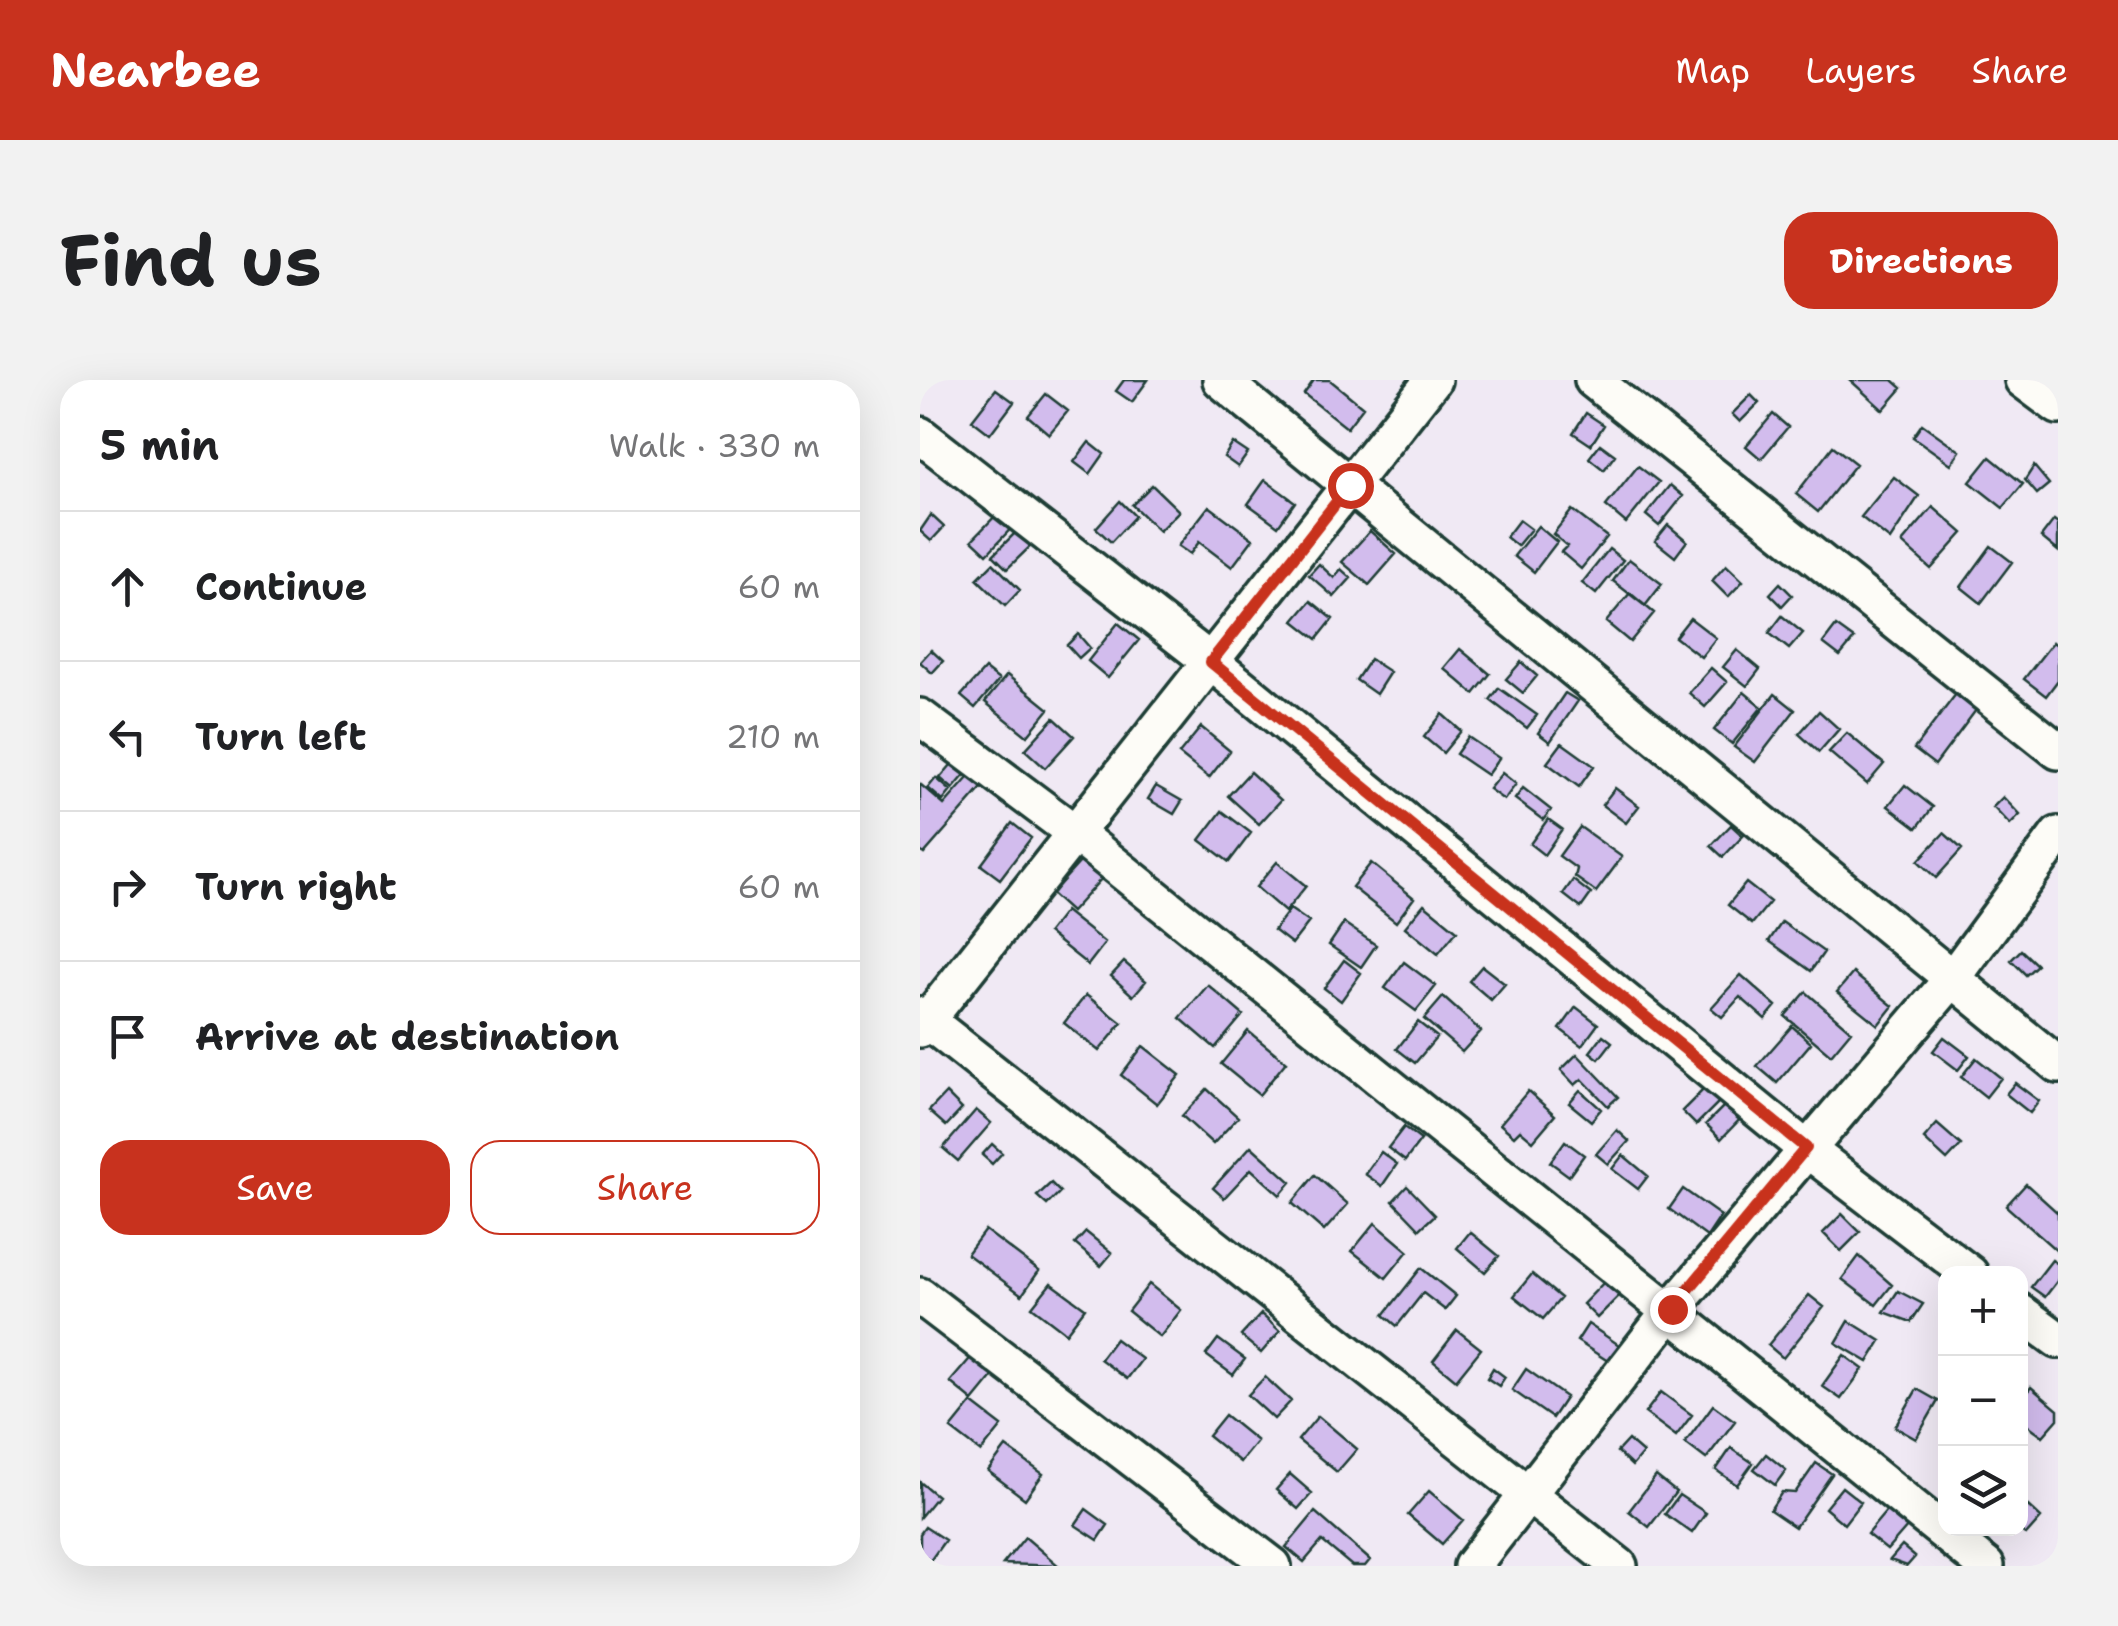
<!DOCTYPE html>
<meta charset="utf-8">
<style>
body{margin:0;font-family:"Shantell Sans",sans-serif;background:#f2f2f2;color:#202124}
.controls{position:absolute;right:30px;bottom:30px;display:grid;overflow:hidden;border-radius:20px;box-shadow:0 10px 40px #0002}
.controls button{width:90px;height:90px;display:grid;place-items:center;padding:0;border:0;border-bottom:2px solid #e0e0e0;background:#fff;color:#202124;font:50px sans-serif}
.stop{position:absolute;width:30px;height:30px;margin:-22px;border:8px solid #c8321e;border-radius:50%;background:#fff}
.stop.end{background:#c8321e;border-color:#fff;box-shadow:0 2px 10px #0008}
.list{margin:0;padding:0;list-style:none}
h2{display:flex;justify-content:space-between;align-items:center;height:130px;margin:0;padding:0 40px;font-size:42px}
h2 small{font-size:32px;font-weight:400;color:#757577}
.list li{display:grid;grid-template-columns:65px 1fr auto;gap:30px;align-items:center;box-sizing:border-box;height:150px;padding:0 40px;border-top:2px solid #e0e0e0}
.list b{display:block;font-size:38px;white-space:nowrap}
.list em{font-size:32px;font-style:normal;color:#757577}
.actions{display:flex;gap:20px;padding:30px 40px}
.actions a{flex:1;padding:22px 0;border:2px solid #c8321e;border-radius:30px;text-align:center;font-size:35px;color:#c8321e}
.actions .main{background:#c8321e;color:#fff}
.icon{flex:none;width:55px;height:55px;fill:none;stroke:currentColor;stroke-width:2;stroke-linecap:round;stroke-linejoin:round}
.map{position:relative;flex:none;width:1138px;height:1186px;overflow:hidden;border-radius:30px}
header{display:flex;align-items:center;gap:60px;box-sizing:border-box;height:140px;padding:0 50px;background:#c8321e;color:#fff}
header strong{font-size:48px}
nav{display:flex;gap:55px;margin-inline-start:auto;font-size:35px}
.intro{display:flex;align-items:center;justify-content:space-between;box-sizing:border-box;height:240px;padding:0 60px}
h1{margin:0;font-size:70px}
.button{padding:25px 45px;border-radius:30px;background:#c8321e;color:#fff;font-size:35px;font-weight:700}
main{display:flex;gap:60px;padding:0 60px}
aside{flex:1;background:#fff;border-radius:30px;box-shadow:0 10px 40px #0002}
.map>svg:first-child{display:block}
</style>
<header>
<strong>Nearbee</strong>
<nav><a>Map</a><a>Layers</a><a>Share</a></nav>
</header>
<div class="intro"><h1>Find us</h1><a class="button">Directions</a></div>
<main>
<aside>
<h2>5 min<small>Walk · 330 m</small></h2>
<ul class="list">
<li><svg class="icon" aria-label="ahead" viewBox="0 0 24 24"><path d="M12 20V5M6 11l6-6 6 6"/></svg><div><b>Continue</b></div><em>60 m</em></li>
<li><svg class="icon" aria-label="left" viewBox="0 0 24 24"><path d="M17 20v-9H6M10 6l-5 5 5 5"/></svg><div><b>Turn left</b></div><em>210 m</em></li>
<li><svg class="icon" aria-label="right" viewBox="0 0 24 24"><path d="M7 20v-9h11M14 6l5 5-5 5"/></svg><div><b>Turn right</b></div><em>60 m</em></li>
<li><svg class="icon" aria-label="arrive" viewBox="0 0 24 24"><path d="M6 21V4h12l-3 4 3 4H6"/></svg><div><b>Arrive at destination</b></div></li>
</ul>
<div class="actions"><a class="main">Save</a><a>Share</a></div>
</aside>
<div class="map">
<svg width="1138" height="1186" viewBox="0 0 1138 1186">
<rect width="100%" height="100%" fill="#f0e9f4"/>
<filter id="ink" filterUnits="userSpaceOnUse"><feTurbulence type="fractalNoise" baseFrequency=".01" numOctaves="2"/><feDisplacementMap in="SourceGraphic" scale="20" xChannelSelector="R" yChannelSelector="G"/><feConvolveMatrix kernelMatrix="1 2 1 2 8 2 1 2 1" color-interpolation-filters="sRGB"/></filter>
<g filter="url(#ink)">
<path fill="#d2bced" stroke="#1f3d34" stroke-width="2.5" d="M204 0H228L212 22 196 11Z
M394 0H410L443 27 427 48 384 14Z
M930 0H973L982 8 963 30Z
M76 9 94 22 70 54 52 40Z
M126 14 148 31 129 54 108 36Z
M831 15 839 23 820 42 812 34Z
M666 33 684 45 671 65 653 53Z
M853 34 868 47 841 79 826 66Z
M1002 44 1040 71 1031 84 993 57Z
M169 62 184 74 170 94 154 82Z
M313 63 328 73 318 87 304 77Z
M680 64 695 75 684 90 669 78Z
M913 66 936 84 898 132 876 114Z
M1070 77 1103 104 1083 128 1050 102Z
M718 86 739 102 706 143 686 126Z
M1114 86 1129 104 1117 114 1105 100Z
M974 97 999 116 970 160 941 137Z
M345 100 375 122 358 146 328 124Z
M232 105 259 131 239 151 212 125Z
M750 105 763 116 739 146 726 135Z
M200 121 215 136 191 162 176 148Z
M289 126 333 159 312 187 279 162 270 174 258 166Z
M1013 127 1043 153 1011 189 982 163Z
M83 128 97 142 67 174 52 160Z
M652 130 687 157 661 189 641 172 647 166 633 154Z
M11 135 24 147 11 161 0 151Z
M599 140 611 149 597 166 586 157Z
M1134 140 1138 143V171L1121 157Z
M748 145 767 161 755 177 735 161Z
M102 146 117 160 87 189 73 175Z
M618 146 637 162 614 192 594 176Z
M450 151 476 174 449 205 422 182Z
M1071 166 1092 182 1061 223 1041 207Z
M689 169 703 180 676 214 662 203Z
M709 179 742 204 725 226 693 201Z
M73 183 100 210 85 226 57 199Z
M399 184 414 198 421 189 431 198 414 217 389 195Z
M806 185 823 201 808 217 792 201Z
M860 203 872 215 862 226 850 214Z
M710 213 734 233 710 262 686 242Z
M391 221 413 239 397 259 374 241Z
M862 236 883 253 869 269 849 253Z
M770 238 796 258 781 277 755 257Z
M198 243 219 260 188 298 168 281Z
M916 246 934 259 920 276 903 263Z
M158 254 170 268 159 278 147 265Z
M1133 262 1138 266V300L1126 316 1104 299Z
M540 269 570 294 554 314 524 288Z
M11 270 23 281 12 293 0 282Z
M817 270 840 289 827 306 803 287Z
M450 279 470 292 456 314 436 300Z
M601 282 617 296 603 313 586 299Z
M791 288 807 302 785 327 769 313Z
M65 289 79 300 55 328 41 316Z
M87 295 129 329 107 356 65 322Z
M579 308 617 335 607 348 570 320Z
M824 312 842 327 812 364 794 350Z
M645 313 658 321 630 362 618 353Z
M855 314 875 330 835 382 814 367Z
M1036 314 1056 330 1015 385 994 369Z
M899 331 919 349 899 372 879 354Z
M522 334 541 351 523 373 504 357Z
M134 338 154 356 125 388 105 370Z
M281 347 310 371 289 398 259 374Z
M927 353 964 384 947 404 909 372Z
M548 357 579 378 567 395 536 374Z
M642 363 674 386 659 407 627 383Z
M36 379 49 390 33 409 20 398Z
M55 390 67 402 4 474 0 471V404L24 425Z
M330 392 361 420 339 444 308 416Z
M582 393 596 404 584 420 569 409Z
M16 398 31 411 23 421 8 408Z
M985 405 1013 427 997 448 968 426Z
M236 406 262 421 254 434 228 419Z
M603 408 631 430 623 440 595 419Z
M695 408 719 426 706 443 682 425Z
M1083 417 1100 435 1090 445 1073 427Z
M302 431 331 453 309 482 280 460Z
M628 439 642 449 624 475 610 464Z
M92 443 111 458 80 499 61 485Z
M811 445 823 456 803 477 791 466Z
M660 447 702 477 676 512 655 497 657 489 639 476Z
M1024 453 1042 469 1016 498 998 481Z
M161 481 181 499 151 532 131 514Z
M357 482 386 506 365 532 336 507Z
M451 483 494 518 476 542 432 507Z
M653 500 671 514 661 528 643 514Z
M826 503 850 522 832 544 808 525Z
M504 524 537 551 518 574 485 547Z
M370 529 389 542 372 564 354 550Z
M145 531 185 563 168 585 128 553Z
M862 542 904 572 891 591 849 561Z
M424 543 456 565 441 587 409 565Z
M1101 570 1117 585 1106 595 1091 580Z
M424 580 441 593 421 621 404 608Z
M204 582 226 601 213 616 191 596Z
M484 582 516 606 496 631 465 608Z
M562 586 585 604 571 620 549 601Z
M933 593 973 626 958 645 917 612Z
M821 595 856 626 845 639 820 617 802 637 791 628Z
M288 605 323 635 295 668 260 638Z
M886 612 931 651 911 675 865 636Z
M166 615 202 643 179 671 144 643Z
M523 617 561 651 542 672 504 639Z
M656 627 678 644 662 666 640 649Z
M498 642 517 657 495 683 477 669Z
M872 646 891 663 857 703 837 686Z
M328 651 366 682 339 715 301 684Z
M683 655 692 662 679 679 670 672Z
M1024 657 1049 676 1038 690 1013 671Z
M223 666 260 695 237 724 201 695Z
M657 674 698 717 688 726 662 699 655 705 641 690Z
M1056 678 1081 698 1066 717 1041 697Z
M1095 703 1119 721 1110 733 1086 714Z
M787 706 801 720 776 745 762 731Z
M287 709 318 737 293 764 262 736Z
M660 710 681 729 671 741 649 723Z
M608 711 635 735 613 761 600 750 594 756 580 744Z
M26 713 42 729 26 746 9 731Z
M808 722 823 736 801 759 786 744Z
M56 730 71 743 38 781 23 768Z
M1017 744 1041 765 1027 780 1004 759Z
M484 747 501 760 485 781 468 768Z
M697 750 709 761 688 784 676 774Z
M645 761 664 775 649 796 630 782Z
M72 764 82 773 72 784 62 775Z
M331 766 371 802 360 815 331 789 304 818 293 808Z
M461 772 477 784 462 806 445 794Z
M703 775 728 796 718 809 692 789Z
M395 795 428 824 404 851 372 823Z
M131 803 140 812 127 825 117 816Z
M1106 804 1138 833V872L1086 826Z
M487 806 515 835 500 849 473 821Z
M763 809 801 836 787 857 749 829Z
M922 834 940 852 921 871 903 853Z
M455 843 488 871 466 898 432 871Z
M65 850 119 891 102 915 47 874Z
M166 852 192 873 181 886 155 864Z
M550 852 579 876 565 892 537 868Z
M939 876 972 905 956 925 922 899Z
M1132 880 1138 884V900L1125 917 1111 907Z
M501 888 536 916 525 930 503 913 477 946 464 935Z
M612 894 641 918 623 939 594 916Z
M689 897 704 911 677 938 663 924Z
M131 903 165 928 146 953 112 927Z
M229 904 261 930 240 957 208 931Z
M978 911 1003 924 991 942 964 932Z
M889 915 904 927 863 978 848 965Z
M341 934 360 951 341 973 321 956Z
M929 941 961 961 948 982 916 963Z
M668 944 702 967 691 983 657 961Z
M537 950 561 969 536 1000 513 981Z
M195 959 222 979 207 999 180 979Z
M298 959 325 979 313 995 286 975Z
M54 974 76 993 53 1021 30 1002Z
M924 975 943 989 921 1019 902 1006Z
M573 988 585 997 579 1006 567 998Z
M606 989 646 1017 632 1038 592 1010Z
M345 997 371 1021 354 1039 328 1015Z
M1111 1007 1138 1030V1039L1123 1056 1100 1039V1022Z
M997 1009 1018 1021 996 1059 975 1047Z
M741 1012 772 1035 756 1056 725 1033Z
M52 1023 82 1046 61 1072 31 1049Z
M793 1025 815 1041 786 1079 765 1063Z
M305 1035 337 1061 320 1082 288 1056Z
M398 1036 437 1069 417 1092 378 1060Z
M708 1060 723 1073 712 1086 697 1072Z
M86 1067 123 1094 105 1119 68 1091Z
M811 1068 833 1083 817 1105 796 1090Z
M846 1074 866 1090 855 1105 834 1089Z
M896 1083 912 1094 875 1147 850 1130 862 1112 875 1113Z
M370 1094 392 1113 378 1129 356 1110Z
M736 1096 756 1112 729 1147 709 1131Z
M0 1102 17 1116 0 1137Z
M922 1107 941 1122 924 1144 905 1128Z
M509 1111 543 1140 522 1164 488 1135Z
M759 1115 786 1133 772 1153 745 1134Z
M1108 1126 1121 1138 1106 1155 1098 1148 1100 1135Z
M166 1129 188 1145 178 1160 155 1145Z
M968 1129 988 1146 967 1170 947 1154Z
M395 1132 450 1180 445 1186H432L402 1161 384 1182 366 1167Z
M5 1147 25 1160 10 1181 0 1174V1154Z
M105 1157 139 1186 83 1184Z
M982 1166 995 1177 987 1186 970 1180Z"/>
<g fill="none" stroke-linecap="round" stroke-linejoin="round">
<defs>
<path id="minor" d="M301 0 1138 685
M673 0 1138 371
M1103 0 1138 26
M0 55 291 282 885 768 1050 894
M0 337 155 453 1066 1186
M0 635 699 1186
M0 649 513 0
M0 916 353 1186
M1100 932 1138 960
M552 1186 752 929 1032 599 1138 455"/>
</defs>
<use href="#minor" stroke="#1f3d34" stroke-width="42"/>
<use href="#minor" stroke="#fdfcf7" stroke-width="35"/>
</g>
</g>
<g fill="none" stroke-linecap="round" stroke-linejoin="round" filter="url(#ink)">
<path stroke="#c8321e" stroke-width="12" d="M430 105 291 282 886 768 752 929"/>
</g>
</svg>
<div class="controls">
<button>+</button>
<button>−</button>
<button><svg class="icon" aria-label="layers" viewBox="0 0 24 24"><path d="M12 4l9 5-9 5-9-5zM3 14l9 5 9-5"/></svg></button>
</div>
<div class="stop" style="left:430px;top:105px"></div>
<div class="stop end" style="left:752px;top:929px"></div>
</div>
</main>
